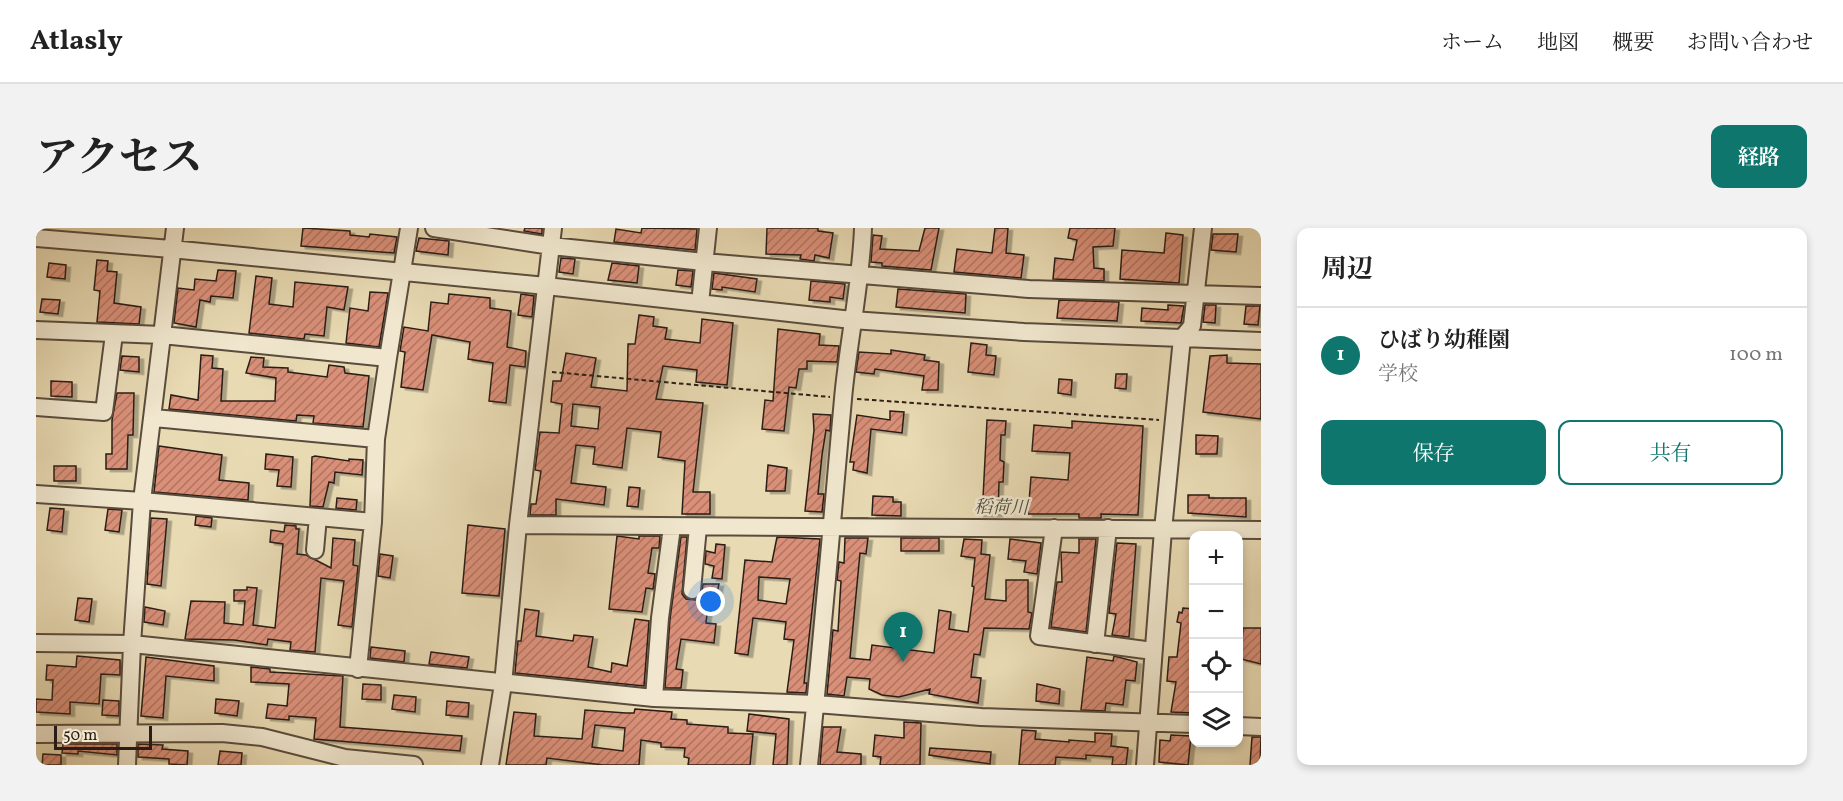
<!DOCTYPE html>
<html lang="ja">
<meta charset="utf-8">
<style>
body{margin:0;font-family:Vollkorn,"Noto Serif JP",serif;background:#f2f2f2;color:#222}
.controls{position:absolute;right:18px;bottom:18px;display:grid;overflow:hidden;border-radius:12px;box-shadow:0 3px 9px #0003}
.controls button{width:54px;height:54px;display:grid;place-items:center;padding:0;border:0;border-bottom:2px solid #e0e0e0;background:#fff;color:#222;font:30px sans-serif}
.scale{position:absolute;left:18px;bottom:15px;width:98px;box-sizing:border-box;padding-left:6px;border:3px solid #2b1d16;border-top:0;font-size:16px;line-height:21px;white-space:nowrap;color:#2b1d16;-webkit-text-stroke:4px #f0e7ce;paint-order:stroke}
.you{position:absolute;left:675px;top:374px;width:21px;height:21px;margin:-15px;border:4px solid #fff;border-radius:50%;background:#1a73e8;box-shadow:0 0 0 9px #1a73e833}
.badge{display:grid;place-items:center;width:39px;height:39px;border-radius:50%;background:#0f766e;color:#fff;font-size:20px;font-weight:700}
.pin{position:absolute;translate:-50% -50px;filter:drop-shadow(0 2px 3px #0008)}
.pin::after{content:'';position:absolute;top:32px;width:21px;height:18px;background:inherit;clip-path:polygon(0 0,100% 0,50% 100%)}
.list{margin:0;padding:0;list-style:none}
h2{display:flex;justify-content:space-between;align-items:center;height:78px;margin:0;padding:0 24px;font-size:26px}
h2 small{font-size:20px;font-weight:400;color:#767676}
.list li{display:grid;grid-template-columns:39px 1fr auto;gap:18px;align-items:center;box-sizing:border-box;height:96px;padding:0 24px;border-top:2px solid #e0e0e0}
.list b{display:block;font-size:22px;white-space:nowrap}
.list p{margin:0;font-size:20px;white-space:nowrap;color:#767676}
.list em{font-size:20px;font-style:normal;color:#767676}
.actions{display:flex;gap:12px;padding:18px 24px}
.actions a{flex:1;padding:14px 0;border:2px solid #0f766e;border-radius:12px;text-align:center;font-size:21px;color:#0f766e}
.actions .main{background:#0f766e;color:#fff}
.icon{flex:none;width:33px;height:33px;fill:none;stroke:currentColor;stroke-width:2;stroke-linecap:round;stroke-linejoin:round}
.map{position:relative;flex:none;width:1225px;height:537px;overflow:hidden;border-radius:12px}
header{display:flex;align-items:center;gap:36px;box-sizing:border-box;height:84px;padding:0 30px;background:#fff;border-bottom:2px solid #e0e0e0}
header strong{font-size:28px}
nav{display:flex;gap:33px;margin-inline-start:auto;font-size:21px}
.intro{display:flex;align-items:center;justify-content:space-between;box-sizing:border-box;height:144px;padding:0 36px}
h1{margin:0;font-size:42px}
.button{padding:15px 27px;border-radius:12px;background:#0f766e;color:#fff;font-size:21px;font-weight:700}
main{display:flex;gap:36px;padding:0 36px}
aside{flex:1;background:#fff;border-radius:12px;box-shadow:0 3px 9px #0003}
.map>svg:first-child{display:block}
</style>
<header>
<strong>Atlasly</strong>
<nav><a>ホーム</a><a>地図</a><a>概要</a><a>お問い合わせ</a></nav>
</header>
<div class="intro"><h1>アクセス</h1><a class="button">経路</a></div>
<main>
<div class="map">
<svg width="1225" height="537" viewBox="0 0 1225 537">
<defs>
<pattern id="building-hatch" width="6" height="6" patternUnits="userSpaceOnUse" patternTransform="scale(1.5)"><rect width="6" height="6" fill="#d98f78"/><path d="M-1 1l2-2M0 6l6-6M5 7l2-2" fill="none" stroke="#b07461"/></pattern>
<filter id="shadow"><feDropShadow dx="4.5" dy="2.5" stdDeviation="0" flood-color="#0004"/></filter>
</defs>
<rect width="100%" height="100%" fill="#e8dab3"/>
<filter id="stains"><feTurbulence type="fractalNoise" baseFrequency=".00333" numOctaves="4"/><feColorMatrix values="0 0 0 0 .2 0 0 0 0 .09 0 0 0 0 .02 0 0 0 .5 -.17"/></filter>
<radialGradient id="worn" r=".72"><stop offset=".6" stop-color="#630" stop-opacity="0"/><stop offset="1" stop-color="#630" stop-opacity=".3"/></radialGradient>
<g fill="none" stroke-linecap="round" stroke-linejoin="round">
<path stroke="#6c7b74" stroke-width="4" d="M811 291H831"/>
</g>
<path fill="url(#building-hatch)" stroke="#2b1d16" stroke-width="1.5" fill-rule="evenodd" filter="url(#shadow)" d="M267 0 314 3V7L333 9 334 6 361 9 358 25 265 18Z
M489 0H506V6L488 3Z
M606 0 661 1 659 22 578 14 580 1 605 5Z
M731 0H782V3L797 5 793 30 779 27 778 33 764 31 765 27 730 26Z
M889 0H903L895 42 846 38V35L835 34 837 7 846 8 844 21 883 23Z
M959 0H972L970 25 988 27 985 50 918 44 921 21 956 25Z
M1034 0H1079L1077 18 1057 19 1058 40 1068 41V53L1017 51 1019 30 1037 32 1041 12 1032 10Z
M1130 5 1147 7 1143 55 1084 51 1086 22 1128 25Z
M1177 6H1202L1200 24 1175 22Z
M383 10 413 13 412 27 380 23Z
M525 30 539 31 537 46 523 44Z
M61 32 72 33 71 43 81 44 78 75 105 79 103 96 61 94 64 63 58 62Z
M13 35 30 37 29 51 11 49Z
M576 35 603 38 601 55 572 52Z
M182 42 200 43 197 70 175 68 174 74 164 72 160 99 138 95 142 60 158 62 159 51 180 53Z
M642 42 657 43 655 59 640 57Z
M678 45 721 51 719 64 686 59V62L676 61Z
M220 48 236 50 233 76 257 79 259 54 312 59 308 82 291 79 288 108 269 106 268 111 213 105Z
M775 53 809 56 807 71 794 69V74L773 72Z
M862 61 930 66 929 85 860 79Z
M334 64 352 65 343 119 310 115 314 80 332 83Z
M413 66 454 70V80L475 83 471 119 490 123 489 139 474 137 470 175 453 173 457 135 432 131 434 114 396 107 387 162 365 159 369 124 364 123 368 99 392 103 395 74 412 76Z
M485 66 498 68 496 89 482 87Z
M6 71 24 72 22 86 4 84Z
M1023 72 1083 74 1081 93 1021 90Z
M1132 77 1148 78 1145 95 1105 93 1106 80 1132 82Z
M1169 77H1180L1179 95 1167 94Z
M1210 78H1224L1222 97 1208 96Z
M603 87 618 89 617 98 631 100 629 111 664 115 666 91 697 95 691 157 660 154 661 142 627 138 620 171 667 175 657 264H674V286H646L649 233 622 229 625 204 591 200 586 240 557 236 559 219 540 217 535 255 570 259 568 277 520 271V287H494L495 276H500L505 243 499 242 504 204 523 205 526 176 515 174 517 153H525L530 125 560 130 555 159 591 163 592 116H599ZM537 176 564 179 562 201 535 198Z
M742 101 784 106 783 117 803 118 801 134 771 133V141H763L760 160 753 159 748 203 726 201 729 172 737 173Z
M935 115 951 117 950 127 960 128 958 147 932 144Z
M855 122 889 127 888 132 903 134 902 162H886L888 148 839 141 838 146 820 144 823 124 855 126Z
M165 127 177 128 176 140 187 141 185 173H239L240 150 210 145 215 129 228 130 227 139 252 140V144L291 149 293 137 308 139 309 145 333 148 327 199 277 195 278 188 261 187 260 193 133 181 135 167 162 172Z
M1191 127V135L1225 136V191L1167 184 1174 128Z
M86 128 103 129V144L84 142Z
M1080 146H1091L1090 161 1079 160Z
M1023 151 1036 152 1035 167 1022 165Z
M15 153 36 154V169L15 168Z
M81 165H98L97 207H92L91 241H70V226H76V192Z
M854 183 868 184 866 205 835 201 831 245 817 242 818 234H814L821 187 854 192Z
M777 186 795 187 794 203 790 202 786 227 782 266H788L786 284 769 283 778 202Z
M951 192 970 193 969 207H965L964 232 968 234 967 254H963L962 286H943L944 270H947Z
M1036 193 1107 198 1102 287 1065 286V290H1043V286H992L995 249 1032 252 1034 225 996 223 998 197 1036 200Z
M1160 207 1182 208 1181 226H1160Z
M123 218 186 227 183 252 213 255 212 272 118 264Z
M230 226 257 229 255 259 241 258 243 242 229 241Z
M279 228 313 233V231L327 232 326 247 299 244 298 255 293 254 287 279 274 278 276 229Z
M732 237 751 240 749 263H730Z
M18 238H40V253H18Z
M593 259 604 260 602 279 591 278Z
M1152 267H1173V270H1210V289L1152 285Z
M837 268 857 269V274H865V288L836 287Z
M301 270 321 272 320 282 300 280Z
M14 280 28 281 26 304 11 302Z
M72 281 86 282 83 304 69 302Z
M160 288 176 290 175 299 159 297Z
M115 290 131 291 125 358 111 356Z
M249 297 260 298V301H263L261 326 270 327 295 340 297 310 319 312 317 337 322 338 316 399 302 397 308 353 285 350 279 424 254 422 255 414 232 411 231 417 198 412 149 411 155 373 189 374 188 395 207 397 209 373H198V362H211V359L221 360 217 397 239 400 247 316 234 314 235 302 248 304Z
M432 297 469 301 463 368 426 365Z
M581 308 603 311V308H624L623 320H616L612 345 619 346 617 361 610 360 606 384 573 381Z
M645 309H651L646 366 650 371 660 372 665 368 667 356H683L680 370 673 369 670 395 680 396 678 415 645 411 640 441 647 442 645 460H629L634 391Z
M741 309 784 311 768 455H771L770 465 751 464 758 412 748 411 750 394 717 390 712 427 699 425 709 332 736 334ZM723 349 754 351 750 376 722 372Z
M809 310H832L830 326 824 325 814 430 834 432 836 417 898 425 903 382 915 384 913 401 932 404 938 359 936 358 939 330 925 328 928 311 946 312 945 326 954 327 949 371 970 373V352H992V384L996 385 993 401 948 400 944 427 938 426 935 449 945 450 942 475 893 466 894 461 863 469 846 467 833 461 834 451 811 449 808 468 791 466 797 402 802 403 805 353 801 352 803 334 808 335Z
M865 310H903V323H865Z
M974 311 1005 315 1001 346 988 344 990 333 972 331Z
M1043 311H1060L1050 404 1015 399 1021 354H1026L1025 324 1043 325Z
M1081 315 1100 316 1093 409 1076 407 1080 386 1073 385Z
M680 316 689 317 686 351 676 350 678 338 669 336 670 323 679 325Z
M344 326 357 328 354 350 342 348Z
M42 370 56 371 53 394 39 392Z
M109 379 129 383 127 397 108 394Z
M1147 380 1158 381V485L1135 484 1140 454 1131 453 1133 429H1141L1145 395 1141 394 1143 384 1146 385Z
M489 381 503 383 500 408 537 413 538 407 557 409 552 439 575 444 576 435 591 438 599 391 613 393 608 458 479 445 482 413H485Z
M1207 400H1225V436L1205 431Z
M335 419 369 423 368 434 334 430Z
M395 424 433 429 431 440 393 436Z
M41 428 84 432V447L65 446 63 476 34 474V486L0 484V471L16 472 17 452H10L11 437 40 439Z
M1078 428 1101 434 1099 453 1090 452 1087 477 1070 475 1069 483 1045 482 1051 429 1077 433Z
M110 429 178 438V453L130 448 127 490 105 488Z
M215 439 234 441V444L307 448 304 499 426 508 424 523 278 511 280 490 253 488V492L230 490 232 476 251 478 253 456 215 454Z
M327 456 345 457V472L326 471Z
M1001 456 1024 461 1023 476 1000 473Z
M358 467 380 469 379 484 356 481Z
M180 471 203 473 201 488 179 485Z
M67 472 83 473V488L66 487Z
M411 473 433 475 432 489 410 487Z
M599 481 636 484 635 491 651 492V496L692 499V505L717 506 714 537H652L653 530 648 529 649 520 625 519V515L605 512 603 537H567L511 530 510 537H470L478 484 500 486 498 508 546 511 549 482 590 485H598ZM559 497 589 500 587 523 556 519Z
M713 486 753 491 751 537H737L740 506 711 503Z
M868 494 885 495 884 537H844L845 529 837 528 839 507 868 510Z
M787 499H805L801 524 825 526V537H784Z
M986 502 1000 503 999 511 1033 514V512L1059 514V505L1076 506 1075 518 1092 520 1090 537H1076L1077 529 1050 527V531L1020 529 1019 537H983Z
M1135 507 1155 508 1152 537 1123 534 1124 512 1134 513Z
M1216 509H1225L1224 537H1214Z
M27 516H81V527L42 523V526L26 525Z
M102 516 127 517 126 521 152 523 151 537 133 536V531L102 529Z
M894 520 955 524 954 536 893 527Z
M184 523 206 525 205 537H182Z
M7 526 25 527V537H6Z"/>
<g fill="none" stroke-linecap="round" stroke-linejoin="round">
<defs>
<path id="minor" d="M398 0 515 18 668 34 993 61 1225 68
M0 10 135 21 510 58 816 92 988 104 1225 113
M664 75 672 0
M0 102 126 107 352 130 340 211 337 294 322 441
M352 130 373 0
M0 179 68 184 78 106
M118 190 340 211
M0 266 106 273 337 294
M482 297 1225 302
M1018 300 1003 408 1117 423
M279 322 282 289
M656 362 662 299
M0 415 96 416 618 470 780 476 945 489 1158 496
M1059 416 1072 300
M618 470 624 390 636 299
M1202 498 1225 499
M0 506 186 505 226 509 309 530 378 537
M91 537 96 416 106 273 139 0
M454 537 467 456 482 297 517 0
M773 537C786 415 796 293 807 171 812 114 825 57 827 0
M1109 537 1127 302 1146 110 1156 98 1167 0"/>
</defs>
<use href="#minor" stroke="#5a4c3d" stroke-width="20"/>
<path stroke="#2b1d16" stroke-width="2" stroke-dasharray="4.5 3" stroke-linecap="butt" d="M516 144 794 169
M821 171 1123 192"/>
<use href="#minor" stroke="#f0e7ce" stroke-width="16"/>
</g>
<g text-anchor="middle" stroke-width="5" stroke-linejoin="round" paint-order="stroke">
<g font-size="18" font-style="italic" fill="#4c4c45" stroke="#f0e7ce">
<text transform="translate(965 279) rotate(1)" y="6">稻荷川</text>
</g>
</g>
<rect width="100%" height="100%" filter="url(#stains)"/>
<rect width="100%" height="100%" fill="url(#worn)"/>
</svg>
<div class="controls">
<button>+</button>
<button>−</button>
<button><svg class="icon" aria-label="locate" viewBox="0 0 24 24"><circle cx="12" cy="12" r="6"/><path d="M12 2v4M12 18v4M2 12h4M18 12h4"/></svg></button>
<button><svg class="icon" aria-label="layers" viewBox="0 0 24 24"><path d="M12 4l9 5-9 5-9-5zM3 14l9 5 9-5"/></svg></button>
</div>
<div class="scale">50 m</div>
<div class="you"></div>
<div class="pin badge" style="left:867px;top:434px">1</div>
</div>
<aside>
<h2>周辺<small></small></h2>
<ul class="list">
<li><span class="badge">1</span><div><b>ひばり幼稚園</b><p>学校</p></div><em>100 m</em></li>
</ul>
<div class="actions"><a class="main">保存</a><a>共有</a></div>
</aside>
</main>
